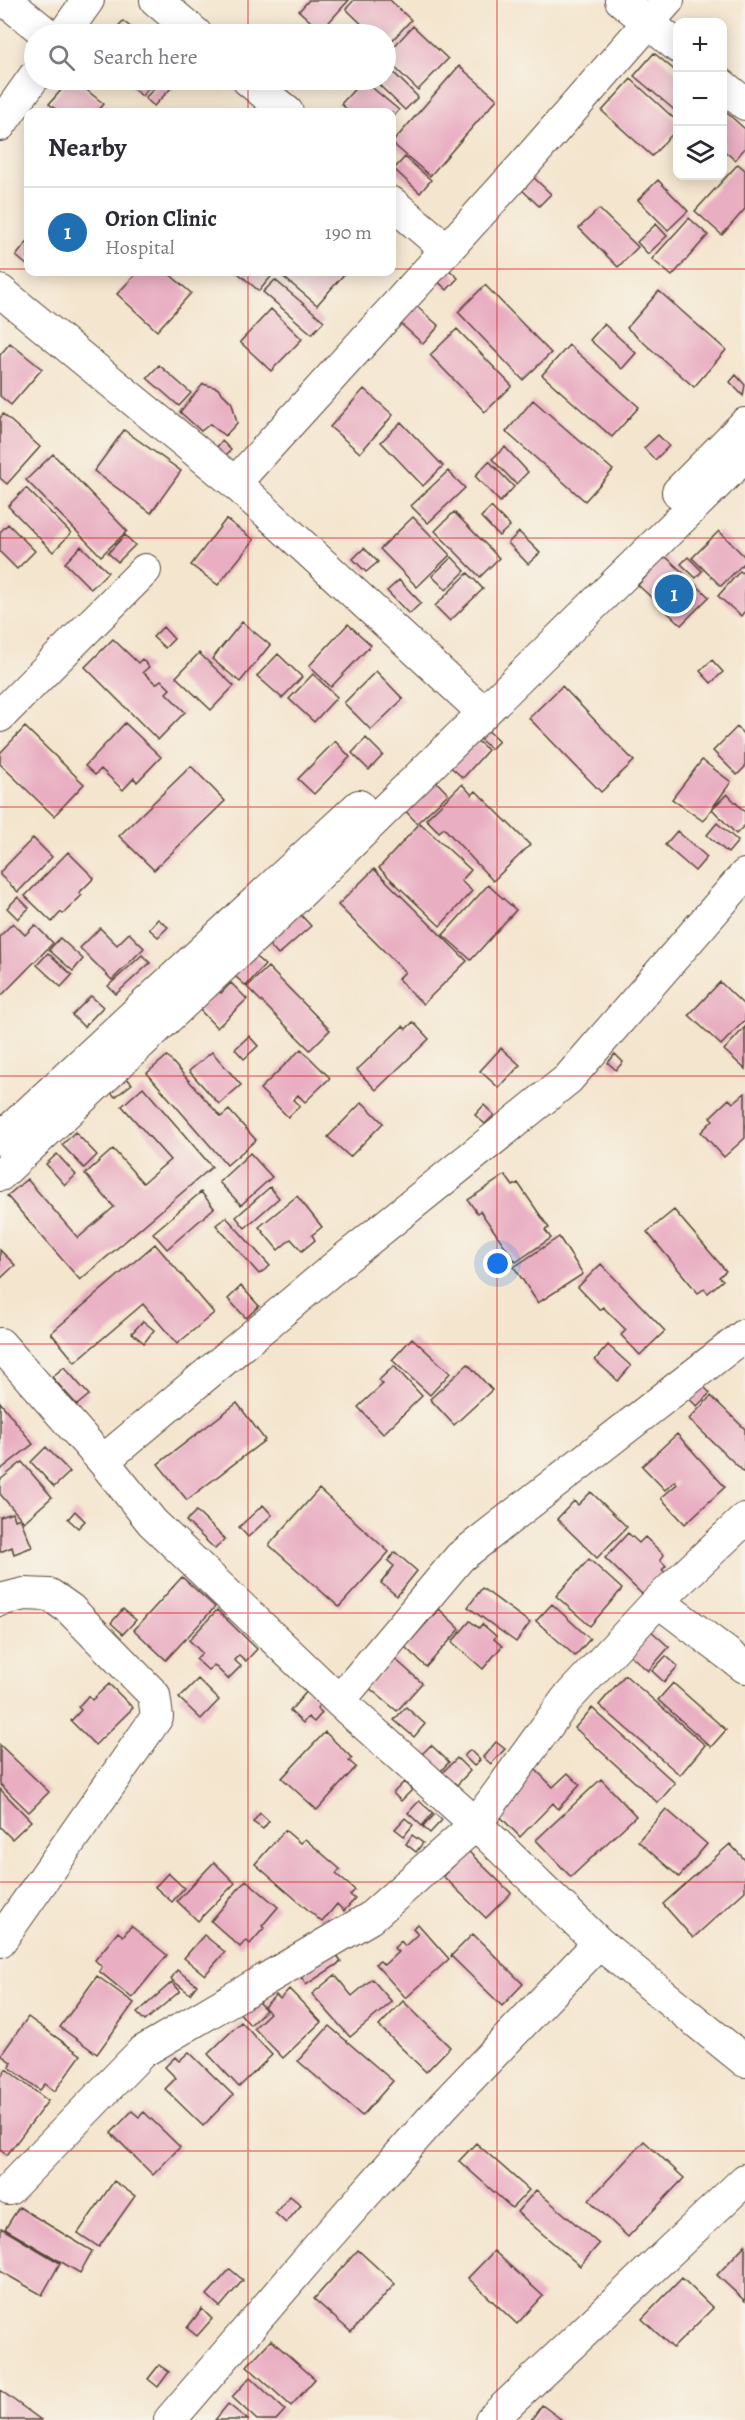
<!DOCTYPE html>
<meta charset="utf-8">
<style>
body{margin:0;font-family:Alegreya,serif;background:#f7f7f7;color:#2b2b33}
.controls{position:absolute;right:18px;top:18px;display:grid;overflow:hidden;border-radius:12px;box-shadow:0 3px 15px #0003}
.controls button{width:54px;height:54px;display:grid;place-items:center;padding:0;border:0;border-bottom:2px solid #e1e1e2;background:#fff;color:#2b2b33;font:30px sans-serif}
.you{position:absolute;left:498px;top:1264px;width:21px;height:21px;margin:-15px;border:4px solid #fff;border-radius:50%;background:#1a73e8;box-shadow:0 0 0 9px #1a73e833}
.badge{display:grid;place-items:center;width:39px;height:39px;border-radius:50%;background:#1f6fb2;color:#fff;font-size:20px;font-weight:700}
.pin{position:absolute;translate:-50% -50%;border:3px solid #fff;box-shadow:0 2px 6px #0006}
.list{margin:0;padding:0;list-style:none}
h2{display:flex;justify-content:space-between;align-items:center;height:78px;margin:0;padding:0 24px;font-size:26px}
h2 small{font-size:20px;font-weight:400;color:#7c7c81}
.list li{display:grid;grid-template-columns:39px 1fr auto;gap:18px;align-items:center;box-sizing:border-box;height:90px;padding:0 24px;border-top:2px solid #e1e1e2}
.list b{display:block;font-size:22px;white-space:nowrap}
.list p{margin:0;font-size:20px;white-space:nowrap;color:#7c7c81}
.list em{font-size:20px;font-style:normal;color:#7c7c81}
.icon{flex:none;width:33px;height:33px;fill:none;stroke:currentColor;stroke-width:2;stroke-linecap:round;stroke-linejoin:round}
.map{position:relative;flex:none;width:745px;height:2420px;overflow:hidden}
.search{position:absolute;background:#fff;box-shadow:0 3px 15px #0003;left:24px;top:24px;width:372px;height:66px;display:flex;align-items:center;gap:15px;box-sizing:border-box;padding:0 21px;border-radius:33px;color:#7c7c81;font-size:22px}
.panel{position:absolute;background:#fff;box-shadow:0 3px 15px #0003;left:24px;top:108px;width:372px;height:168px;border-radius:12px}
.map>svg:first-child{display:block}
</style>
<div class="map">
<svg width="745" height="2420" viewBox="0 0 745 2420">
<rect width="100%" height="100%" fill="#f7f3e8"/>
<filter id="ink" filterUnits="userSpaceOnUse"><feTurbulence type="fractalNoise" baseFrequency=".0167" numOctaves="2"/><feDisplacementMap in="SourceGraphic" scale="12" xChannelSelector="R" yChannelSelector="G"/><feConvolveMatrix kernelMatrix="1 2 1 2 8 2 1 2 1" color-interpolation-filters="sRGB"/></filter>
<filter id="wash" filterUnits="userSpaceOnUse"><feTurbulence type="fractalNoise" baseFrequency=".008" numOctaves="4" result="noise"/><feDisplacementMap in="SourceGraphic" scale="24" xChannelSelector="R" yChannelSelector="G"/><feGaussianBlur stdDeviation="1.35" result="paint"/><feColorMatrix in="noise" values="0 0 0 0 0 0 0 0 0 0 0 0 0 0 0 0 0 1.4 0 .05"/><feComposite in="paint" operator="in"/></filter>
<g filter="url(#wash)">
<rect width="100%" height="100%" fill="#f4e5ce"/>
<g id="blocks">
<path fill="#e9aec2" d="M309 0H349L321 31 299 11Z
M354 0H390L411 20 386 47V34H372L346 9Z
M123 21 139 34H111Z
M413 26 448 59 418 90 386 59V55Z
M654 53 678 73V113L634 76Z
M386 65 418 97 405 110 374 80H386Z
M459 66 497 99 430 176 392 143Z
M631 79 678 122V128L652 156 602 111Z
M70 80H74L104 104 97 112H59L49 104Z
M123 80H156L142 96Z
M163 80H174L177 82 154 106 145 98Z
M363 80 399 110 392 118V112H350L341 104Z
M727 113 745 129V148L735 160 722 149V118Z
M405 157 431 180 420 193 394 169Z
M738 164 745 170V209L722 235 695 211Z
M531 175 551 194 539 206 519 187Z
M658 180 688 211 668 230 638 200Z
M599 209 638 247 618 267 579 228Z
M689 218 708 235 672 276 652 259Z
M656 224 667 236 648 254 637 242Z
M28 241V266L16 256Z
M444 265 458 278 447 290 433 277Z
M138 272H167L191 293 157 331 117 294Z
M237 272H275L259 291Z
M284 272H346L317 305 281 275Z
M275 280 324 321 312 334 263 292Z
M485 285 551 353 523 380 458 312Z
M659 291 726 350 694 387 627 328Z
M415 305 439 326 423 344 399 322Z
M271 309 302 339 271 371 240 342Z
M604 324 636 353 622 369 590 340Z
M457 329 512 386 485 412 430 355Z
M10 343 42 369 11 405 0 396V355Z
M569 345 639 407 612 437 542 375Z
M159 365 191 393 179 406 147 378Z
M736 375 745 385 743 396 730 382Z
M203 384 217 388 232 403 237 423 225 436 210 424 201 431 180 412Z
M364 389 393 415 360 453 330 427Z
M533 400 613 470 585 501 506 432Z
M3 414 40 447 7 484 0 478V418Z
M401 422 443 466 423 486 381 442Z
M124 430 181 471 151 513 94 471Z
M658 435 669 446 655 460 644 448Z
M222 441 231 450 224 457 215 449Z
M505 447 528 472 516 484 492 459Z
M53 454 127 531 101 556 26 480Z
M489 461 514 487 500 502 475 476Z
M448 471 465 488 428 523 411 506Z
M26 488 71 533 53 552 8 506Z
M491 507 510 526 499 536 481 517Z
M454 512 499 558 480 577 435 531Z
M413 517 450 555 417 587 380 549Z
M226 519 254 540 218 585 191 565Z
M8 524 35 551 17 569 0 552V532Z
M719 531 745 557V562L721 586 692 558Z
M519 532 540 553 528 564 508 543Z
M125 535 135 545 118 562 108 553Z
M81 546 108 572 91 589 65 563Z
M364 548 378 562 366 572 353 559Z
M665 556 709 597 681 625 638 585Z
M452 557 465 571 446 590 432 576Z
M688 557 702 571 696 578 681 564Z
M740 571 745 575V611L741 616 718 596Z
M468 573 483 589 450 621 435 606Z
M399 580 421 603 409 614 387 591Z
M242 622 270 645 240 682 212 659Z
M348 624 371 645 331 687 309 666Z
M163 627 174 639 165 648 153 637Z
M113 639 138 663 142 659 149 667 143 672 156 684 161 680 170 689 166 693 185 712 158 740 85 667Z
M199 653 234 686 211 710 176 677Z
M278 654 302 677 282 698 257 676Z
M712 660 723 672 711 683 700 671Z
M376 671 403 699 371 730 344 703Z
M313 674 337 697 314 722 289 699Z
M562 686 634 761 601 792 529 718Z
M125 723 161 757 137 782 134 778 123 790 101 769 95 775 85 766Z
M480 723 499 741 491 749 472 732Z
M25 727 84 784 54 816 0 764V753Z
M737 727 745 736V767L737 775 713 751Z
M469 734 488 750 463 778 445 762Z
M366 738 383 755 369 770 352 753Z
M335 741 350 757 314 794 298 779Z
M702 760 731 782 703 821 672 799Z
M191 766 225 801 154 870 119 836Z
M428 773 448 794 417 823 397 802Z
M462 784 472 795 476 791 530 845 493 881 444 828 439 832 426 819Z
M727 794 745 812V825L736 834 712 809Z
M420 823 471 870 461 881 472 891 440 926 379 868Z
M717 823 738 841 728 853 707 835Z
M677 831 707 857 695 871 665 845Z
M33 838 52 857 18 892 0 875V872Z
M68 852 94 878 79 893 82 895 63 914 61 912 52 922 25 896Z
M374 869 467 961 423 1004 398 979 405 972 338 905Z
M488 885 516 910 471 960 443 935Z
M18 897 29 908 18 919 7 908Z
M299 913 311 926 278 955 262 937Z
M158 919 168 927 158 937 149 929Z
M13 923 25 935 35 925 53 943 1 996 0 936Z
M100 928 117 945 129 933 144 948 112 980 80 948Z
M60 938 83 959 73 971 49 950Z
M246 948 265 965 246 986 227 969Z
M48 953 72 975 61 987 37 965Z
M142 955 150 963 116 994 108 986Z
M268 967 330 1030 310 1050 247 987Z
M720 982 745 1006V1020L721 1045 689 1015Z
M231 983 247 999 217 1028 199 1009 218 991 221 993Z
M91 996 103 1007 84 1027 72 1015Z
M413 1022 429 1039 376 1090 357 1070 403 1026 406 1029Z
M745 1027V1069L724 1050Z
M249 1036 258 1046 244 1059 235 1049Z
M501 1048 520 1065 499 1088 480 1071Z
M301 1049 330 1078 305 1102 298 1095 293 1100 300 1106 288 1117 260 1089Z
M212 1052 241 1085 219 1104 189 1071Z
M615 1054 623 1062 616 1070 608 1063Z
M167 1056 221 1117 229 1110 256 1140 227 1165 147 1073Z
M122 1073 132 1084 115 1097 106 1086Z
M143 1087 212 1167 80 1280 7 1196 27 1179 78 1238 114 1207 85 1174 113 1149 143 1183 170 1160 122 1106Z
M745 1093V1138L724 1157 701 1132 713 1120 710 1117 729 1099 733 1103Z
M362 1102 383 1123 350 1157 328 1137Z
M484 1105 494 1115 485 1124 475 1115Z
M75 1132 97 1155 84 1168 62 1145Z
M250 1153 272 1177 241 1205 219 1182Z
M57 1154 76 1175 65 1185 46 1164Z
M505 1175 513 1186 518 1183 549 1228 545 1230 551 1238 516 1262 480 1211 477 1213 468 1200Z
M270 1187 279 1198 245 1228 236 1217Z
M201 1192 214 1208 167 1249 153 1233Z
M297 1196 322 1227 312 1235 315 1240 302 1251 291 1239 278 1250 259 1227Z
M674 1210 726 1271 719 1277 723 1280 708 1293 704 1289 698 1293 647 1232Z
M226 1217 270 1266 259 1274 216 1225Z
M559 1237 583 1274 538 1303 514 1267Z
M155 1244 214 1313 177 1344 143 1304 75 1362 51 1333Z
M0 1250 15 1265 0 1279Z
M601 1264 665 1331 640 1355 621 1335 626 1330 603 1307 600 1310 578 1287Z
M241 1286 259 1306 246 1318 228 1299Z
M143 1321 154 1330 144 1343 132 1333Z
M412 1338 450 1373 430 1395 392 1360Z
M608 1345 631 1366 618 1381 595 1360Z
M468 1364 492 1390 454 1425 430 1399Z
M394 1366 422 1396 383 1434 358 1407 383 1384 379 1380Z
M64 1367 89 1395 77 1405 52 1377Z
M702 1385 710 1393 697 1406 689 1399Z
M711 1396 745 1429V1473L689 1419Z
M0 1402 33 1444 0 1470Z
M237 1403 265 1440 187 1500 158 1464Z
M677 1434 725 1487 685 1524 661 1498 677 1484 675 1481 665 1490 642 1466Z
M46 1447 70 1472 54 1487 31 1462Z
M22 1462 52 1497 24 1522 0 1494V1480Z
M319 1489 389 1552 339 1607 269 1545Z
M591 1492 627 1527 597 1558 557 1519 574 1501 578 1505Z
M263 1505 272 1515 248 1537 239 1527Z
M75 1511 85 1521 78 1528 68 1519Z
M196 1511 225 1539 215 1549 186 1521Z
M13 1513 15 1520 20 1518 32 1547 14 1554 12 1547 0 1552V1517Z
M628 1533 639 1543 645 1537 664 1555 660 1560 666 1566 662 1570 668 1575 643 1595 605 1558Z
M395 1552 417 1571 397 1596 381 1583 394 1566 388 1561Z
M589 1559 622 1589 590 1626 556 1596Z
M182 1577 215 1607 166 1660 134 1630Z
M482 1588 530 1623 516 1642 468 1607Z
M552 1604 590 1639 575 1656 536 1621Z
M123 1609 136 1620 123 1634 111 1623Z
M439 1609 460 1629 426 1667 405 1647Z
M217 1610 257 1649 246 1661 239 1655 234 1660 241 1666 228 1679 214 1665 208 1670 196 1659 202 1653 189 1640Z
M470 1621 479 1628 482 1624 496 1636 494 1639 502 1646 483 1669 452 1642Z
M649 1629 669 1647 648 1671 628 1653Z
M666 1656 678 1666 664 1682 652 1671Z
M394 1658 422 1683 397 1711 368 1687Z
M625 1675 705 1745 680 1775 599 1705Z
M198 1679 219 1700 201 1719 179 1698Z
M673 1683 726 1730 711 1747 658 1700Z
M109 1684 133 1708 95 1745 71 1721 81 1710 78 1707 88 1696 92 1700Z
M308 1690 322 1702 317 1708 322 1713 314 1722 308 1717 303 1723 290 1711Z
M406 1707 425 1724 414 1737 394 1720Z
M592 1708 675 1783 658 1803 575 1728Z
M325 1732 352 1758 349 1761 356 1767 317 1810 282 1778Z
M496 1742 505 1749 491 1764 483 1757Z
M0 1745 49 1792 29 1812 0 1784Z
M431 1745 449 1762 440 1772 422 1754Z
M470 1750 480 1760 474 1766 464 1756Z
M457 1758 470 1771 456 1786 442 1773Z
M531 1765 553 1787 568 1773 580 1785 558 1809 553 1803 520 1837 490 1806Z
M601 1779 636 1816 571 1877 536 1840Z
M404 1782 412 1790 401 1801 393 1793Z
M0 1789 31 1821 12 1839 0 1827Z
M419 1801 433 1813 422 1826 408 1813Z
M666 1809 707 1844 679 1877 638 1841Z
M260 1813 269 1821 263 1829 253 1822Z
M435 1814 442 1820 430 1833 423 1827Z
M405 1818 413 1825 404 1836 395 1829Z
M285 1830 300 1843 305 1839 340 1869 336 1874 355 1890 350 1895 355 1899 344 1911 337 1904 322 1922 255 1864Z
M412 1835 423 1843 416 1852 406 1844Z
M730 1844 745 1860V1891L693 1938 663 1904Z
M468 1851 511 1893 486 1918 443 1876Z
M214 1862 235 1883 198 1921 177 1901Z
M168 1873 184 1888 172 1902 155 1887Z
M246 1880 278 1907 262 1926 264 1928 250 1944 246 1940 240 1947 211 1921Z
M418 1924 449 1959 406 1998 375 1964 380 1961 384 1965 398 1952 394 1948 401 1941 405 1946 418 1934 413 1928Z
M131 1926 167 1955 132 1998 99 1971 102 1967 95 1960 118 1932 123 1936Z
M473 1934 523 1984 502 2006 451 1956Z
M204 1935 225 1952 205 1975 184 1958Z
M334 1950 341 1962 306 1985 298 1972Z
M177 1970 197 1985 190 1994 171 1979Z
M335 1975 352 1996 372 1979 392 2002 350 2037 312 1994Z
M97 1976 134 2003 97 2054 60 2027Z
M172 1982 180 1991 145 2021 137 2013Z
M289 1989 321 2022 283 2058 254 2028 270 2013 264 2007 276 1995 280 1999Z
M253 1997 266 2010 250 2025 238 2011Z
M403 2001 450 2047 426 2072 379 2026Z
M28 2017 81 2055 55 2091 45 2084 40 2090 9 2067 12 2063 1 2055Z
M241 2022 272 2055 239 2087 208 2054Z
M329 2026 393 2081 362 2116 298 2061Z
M189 2052 233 2095 203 2126 165 2089 176 2078 165 2067 175 2057 179 2061Z
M6 2069 48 2101 7 2155 0 2150V2078Z
M132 2111 139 2117 144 2112 180 2147 153 2175 111 2133Z
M644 2141 684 2178 628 2237 589 2200Z
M476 2143 529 2190 512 2208 459 2161Z
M114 2181 135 2196 99 2247 78 2233Z
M536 2190 599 2244 580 2266 517 2212Z
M290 2196 301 2205 286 2223 275 2213Z
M19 2207 92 2251 80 2273 5 2229Z
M1 2228 60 2263 42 2295 0 2271Z
M745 2245V2301L717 2275Z
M358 2250 395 2284 351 2332 314 2299Z
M494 2251 543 2296 517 2324 468 2278Z
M230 2269 243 2280 220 2307 207 2295Z
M682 2278 713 2308 673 2348 642 2319Z
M202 2309 212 2319 197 2336 187 2328Z
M271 2340 315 2379 291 2406 247 2366Z
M159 2365 169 2372 158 2387 148 2379Z
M250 2377 285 2410 276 2420H257L232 2397Z
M0 2390 41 2420H0Z
M228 2404 248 2420H215Z
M542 2405 562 2420H531Z"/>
</g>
</g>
<g filter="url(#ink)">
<use href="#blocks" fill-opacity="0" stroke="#574638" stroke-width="1.5"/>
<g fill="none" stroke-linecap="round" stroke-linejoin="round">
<defs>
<path id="minor" d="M5 0 47 34
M156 0 196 34
M621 0 678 47
M64 34 88 0
M248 80 287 112
M722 85 745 104
M0 125 34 77
M392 203 447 250
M0 291 235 483 471 701
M235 483 522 167 668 0
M678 492 745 424
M0 716 145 570
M0 1139 359 806
M0 1175 284 909 745 456
M0 1344 103 1461 152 1522 339 1701 476 1824 599 1943 745 2061
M103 1461 347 1257 568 1079 745 875
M0 1600 24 1594 50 1595 70 1609 154 1695 157 1717 0 1941
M658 1601 745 1667
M339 1701 460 1557 745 1335
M9 2189 142 2052 370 1918 476 1824 566 1700 658 1601 745 1519
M170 2420 320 2245 444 2105 599 1943
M491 2420 745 2180"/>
</defs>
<use href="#minor" stroke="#574638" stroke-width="34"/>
<use href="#minor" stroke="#fff" stroke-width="32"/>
</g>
</g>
<path fill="none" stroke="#d62828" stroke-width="1.5" stroke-opacity="0.55" d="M248 0V34M497 0V2420M248 80V112M0 269H28M392 269H745M248 272V2420M0 538H745M0 807H745M0 1076H745M0 1344H745M0 1613H745M0 1882H745M0 2151H745"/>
</svg>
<div class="controls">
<button>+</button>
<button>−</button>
<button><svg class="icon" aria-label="layers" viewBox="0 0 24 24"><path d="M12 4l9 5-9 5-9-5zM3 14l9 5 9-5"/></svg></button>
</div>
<div class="you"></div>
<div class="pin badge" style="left:674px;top:594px">1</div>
<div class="search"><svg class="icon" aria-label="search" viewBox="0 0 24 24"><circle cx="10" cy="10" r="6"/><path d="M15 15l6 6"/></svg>Search here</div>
<section class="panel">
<h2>Nearby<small></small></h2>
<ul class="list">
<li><span class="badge">1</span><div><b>Orion Clinic</b><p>Hospital</p></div><em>190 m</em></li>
</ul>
</section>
</div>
